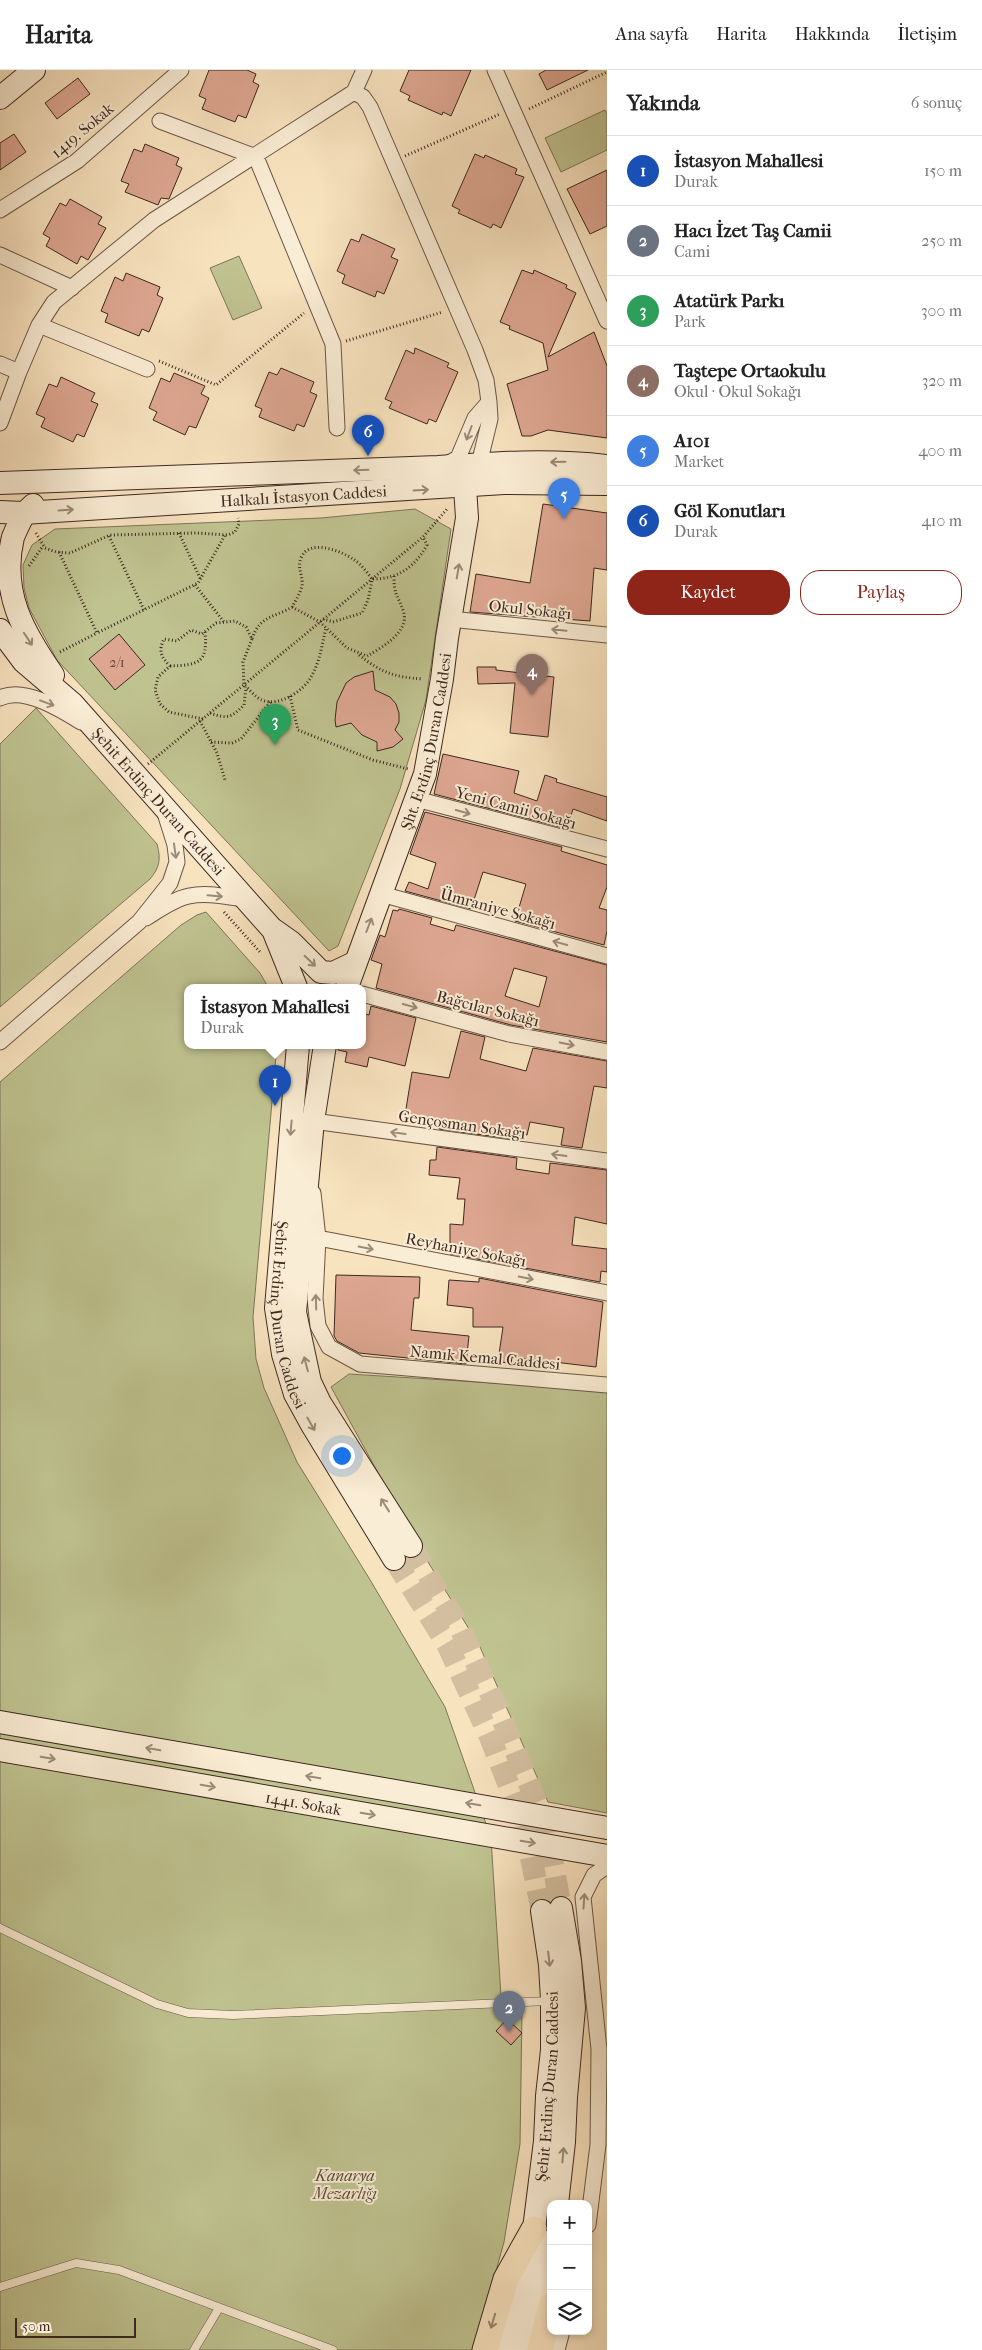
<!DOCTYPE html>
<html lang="tr">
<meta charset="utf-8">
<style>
body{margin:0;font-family:"IM FELL French Canon",serif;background:#f6f6f6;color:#222}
.controls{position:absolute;right:15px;bottom:15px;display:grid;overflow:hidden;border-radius:10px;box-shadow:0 2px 8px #0003}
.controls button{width:45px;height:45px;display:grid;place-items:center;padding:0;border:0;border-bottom:1px solid #e0e0e0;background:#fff;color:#222;font:25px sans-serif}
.scale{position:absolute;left:15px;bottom:12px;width:121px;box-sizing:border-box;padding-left:5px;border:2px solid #3e281f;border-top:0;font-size:14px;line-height:18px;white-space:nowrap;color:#3e281f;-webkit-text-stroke:4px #faedd5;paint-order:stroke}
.you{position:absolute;left:341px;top:1385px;width:18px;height:18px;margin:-12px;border:4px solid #fff;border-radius:50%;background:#1a73e8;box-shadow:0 0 0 8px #1a73e833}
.badge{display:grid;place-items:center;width:32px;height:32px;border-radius:50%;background:#8f2418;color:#fff;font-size:16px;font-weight:700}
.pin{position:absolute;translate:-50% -41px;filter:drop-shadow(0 1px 2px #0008)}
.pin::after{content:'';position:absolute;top:26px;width:18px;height:15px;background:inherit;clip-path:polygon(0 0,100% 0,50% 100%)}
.popup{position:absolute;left:184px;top:914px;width:182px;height:65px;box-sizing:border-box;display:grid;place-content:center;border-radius:10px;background:#fff;filter:drop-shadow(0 1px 4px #0005);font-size:16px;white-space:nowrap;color:#767676}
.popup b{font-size:19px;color:#222}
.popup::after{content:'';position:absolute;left:50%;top:100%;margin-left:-10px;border:10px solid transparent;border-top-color:#fff}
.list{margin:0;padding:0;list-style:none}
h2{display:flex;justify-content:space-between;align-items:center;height:65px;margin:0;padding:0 20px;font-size:21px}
h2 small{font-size:16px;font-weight:400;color:#767676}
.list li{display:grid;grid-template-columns:32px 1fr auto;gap:15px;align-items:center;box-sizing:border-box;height:70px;padding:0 20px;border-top:1px solid #e0e0e0}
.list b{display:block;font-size:19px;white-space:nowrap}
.list p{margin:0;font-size:16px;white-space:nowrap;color:#767676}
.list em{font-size:16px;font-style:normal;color:#767676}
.actions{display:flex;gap:10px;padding:15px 20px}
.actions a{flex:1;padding:11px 0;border:1px solid #8f2418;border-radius:20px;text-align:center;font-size:18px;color:#8f2418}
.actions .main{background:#8f2418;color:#fff}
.icon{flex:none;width:28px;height:28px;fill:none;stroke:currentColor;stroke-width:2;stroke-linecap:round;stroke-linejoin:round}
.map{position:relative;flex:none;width:607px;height:2280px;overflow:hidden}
header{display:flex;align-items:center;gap:30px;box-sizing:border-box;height:70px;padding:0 25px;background:#fff;border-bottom:1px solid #e0e0e0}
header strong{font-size:24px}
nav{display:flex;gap:28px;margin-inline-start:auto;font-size:18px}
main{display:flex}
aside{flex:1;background:#fff}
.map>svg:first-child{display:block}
</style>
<header>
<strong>Harita</strong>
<nav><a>Ana sayfa</a><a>Harita</a><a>Hakkında</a><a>İletişim</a></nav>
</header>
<main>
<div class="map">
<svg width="607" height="2280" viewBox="0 0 607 2280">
<rect width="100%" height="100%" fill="#f8e3bf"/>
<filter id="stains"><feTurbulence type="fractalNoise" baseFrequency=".004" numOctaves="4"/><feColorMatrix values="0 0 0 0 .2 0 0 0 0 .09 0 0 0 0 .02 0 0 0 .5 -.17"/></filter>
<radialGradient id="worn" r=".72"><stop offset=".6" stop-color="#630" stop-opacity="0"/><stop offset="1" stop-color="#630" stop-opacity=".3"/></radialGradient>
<path fill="#bfc390" stroke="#7e7658" d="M605 40 607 44V80L561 102 545 68Z
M239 186 262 238 233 250 210 198Z
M415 439 451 459 426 630 400 719 338 876 329 881 57 590 29 538 24 518 23 495 32 475 55 459 321 448Z
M36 638 157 774C161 789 160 797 150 809L0 937V674Z
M206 842 260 903 268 917H188V975H277L253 1247 256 1289 264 1318 297 1392 369 1508 445 1637 491 1768 502 1942 522 1943 520 2074 504 2172 474 2280H0V1012L181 855 197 845Z
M349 1304 607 1320V1743L548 1732 480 1577 417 1474 331 1317Z"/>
<path fill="#dda691" stroke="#3e281f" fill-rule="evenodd" d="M209 0H247L256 4 253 12 259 15 246 48 238 45 235 52 202 39 206 29 199 26Z
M409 0H471L451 46 443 42 442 45 408 30 410 26 400 21Z
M546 0H588L547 20 539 4Z
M78 8 90 24 57 49 45 33Z
M14 64 26 82 0 100V73Z
M145 74 179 88 176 95 182 98 169 129 161 128 158 135 125 122 129 114 121 111 134 79 142 82Z
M475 84 484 88 485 85 517 99 515 104 524 107 501 158 493 154 491 158 458 143 460 140 452 136Z
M607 100V156L590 164 567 119Z
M70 129 102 147 98 154 106 158 88 190 81 186 77 194 46 176 50 168 43 164 60 133 66 136Z
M362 164 395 179 391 187 398 190 384 224 377 221 375 227 342 213 345 205 337 201 351 169 359 172Z
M522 200 533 204 534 200 567 215 566 218 576 223 548 287 594 262 607 296V368L548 360 531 366H522L507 314 548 300 543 273 509 259 510 256 500 252Z
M126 203 160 217 157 225 163 228 149 262 142 259 139 266 105 252 108 244 101 241 115 207 123 211Z
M415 278 449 293 447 297 458 302 436 352 429 349 427 354 389 338 392 332 385 329 406 280 414 284Z
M281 298 314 312 310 322 317 325 304 357 297 354 294 361 259 347 262 339 255 336 269 302 277 305Z
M174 303 205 316 201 324 209 328 196 358 189 356 185 365 153 350 157 342 149 338 161 308 170 312Z
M61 307 95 323 91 331 98 334 84 367 77 364 73 372 41 357 45 348 36 344 49 314 57 317Z
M543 434 607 443V500L594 498 590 551 470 542 476 504 530 513Z
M119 564 145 595 115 620 89 589Z
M477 597H496V600L554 607 548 667 510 663 515 613 478 614Z
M373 601 375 620 390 627 396 634 399 643V652L395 660 403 669 393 677 377 681V672L362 665 351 653 336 657 335 650 337 632 346 613 354 607Z
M443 684 519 701 514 723 537 731 545 705 557 709 556 712 607 727V751L573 739 567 759 434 724Z
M425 742 562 777 561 781 607 795V817L599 838 607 840V861L604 875 515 851 526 814 483 802 471 839 405 821 409 812 428 819 436 793 410 784Z
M399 839 432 848 430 854 454 861 456 855 607 895V972L511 955 376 918 382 894 371 890 380 865 385 867 393 840 398 841ZM514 898 547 907 539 937 505 926Z
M371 936 416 948 405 996 369 987 367 997 345 992 347 982 338 980V975H362V943L369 945Z
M461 961 485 967 480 989 526 1001 533 978 607 991V1018L594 1016 582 1078 561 1075 564 1058 530 1052 527 1065 520 1063 519 1070 439 1059V1056L404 1051 412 1002 449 1008Z
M437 1077 517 1088 516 1099 549 1104 550 1093 607 1100V1154L575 1147 572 1175 607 1179V1202L601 1201 600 1212 450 1184V1154L463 1155 465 1129H457L460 1108 429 1105 430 1090H436Z
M336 1205 420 1207 419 1228H414L411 1260 469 1266 466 1294 359 1283 337 1271 334 1266Z
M479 1208 603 1232 596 1297 512 1287 511 1294 498 1291 503 1257H473V1238L447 1235 449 1210 479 1212Z
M507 1949 522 1963 511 1975 496 1961Z"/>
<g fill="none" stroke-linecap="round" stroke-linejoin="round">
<path stroke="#d3be9f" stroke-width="22" stroke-dasharray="22 11" stroke-linecap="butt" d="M411 1476 461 1560 503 1651 545 1752 561 1838
M394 1489 447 1574 490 1667 524 1754 542 1841"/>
<defs>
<path id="lane" d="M0 1858 157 1934 188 1943 233 1945 549 1931
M0 2217 76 2193 119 2200 333 2280
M194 2280 219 2238"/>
<path id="street" d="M495 0 607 251
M354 22 364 0
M160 51 256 87 333 274 337 358
M0 140 77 91 181 0
M0 185 72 218
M39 255 147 299
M0 294 19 302
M0 353 19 302 39 255 54 232 154 150 354 22 363 27 370 37 475 280 486 310 489 332
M445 395 458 388 475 348 489 332 490 349 479 394
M450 549 607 565
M0 628C24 616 62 640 81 652
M416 729 607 779
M381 824 607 886
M146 848C159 840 174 829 189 826 207 822 227 827 245 829
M362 924 509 964 607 982
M0 972 139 852 170 813 177 792 175 775 165 743
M313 1051 607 1091
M313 1123 318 1168 315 1229 318 1256 329 1277 360 1294 607 1315
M318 1168 607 1223
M588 2155 598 2075 599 1979 583 1827 594 1805 607 1796
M557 2280 562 2261"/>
<g id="secondary">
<path d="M0 28 34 0"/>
<path d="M0 413 438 397C494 393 550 389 607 396"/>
<path d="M33 435C22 444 19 454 13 467 0 522 23 562 53 605"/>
<path id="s1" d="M0 442 23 443 504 413 607 414"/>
<path id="s2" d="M0 560 24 592 72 633 273 860 296 917"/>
<path d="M274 860 291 872 321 902 333 903 354 893"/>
<path id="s3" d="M347 917 425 704 442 609 447 568 467 448 465 417"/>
<path id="s4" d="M298 975 276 1238 283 1284 295 1324 312 1355 394 1489"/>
<path d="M325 975 313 1051 295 1242 310 1312 320 1333 411 1476"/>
<path d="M0 1652 607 1758"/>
<path id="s5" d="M0 1680 607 1786"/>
<path d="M557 2134 564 2072 566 2027 574 1938 570 1891 561 1838"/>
<path id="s6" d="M504 2280 534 2159 545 2071 547 2026 552 1980V1930L550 1895 542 1841"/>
<path d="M523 2280 551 2171"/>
</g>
<path id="primary" d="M485 2280 506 2209 534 2159
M540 2280 551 2235"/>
</defs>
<use href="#lane" stroke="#6c5747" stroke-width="9"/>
<use href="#street" stroke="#6c5747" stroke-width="17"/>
<use href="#secondary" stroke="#3e281f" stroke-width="24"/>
<use href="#primary" stroke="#3e281f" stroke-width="27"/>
<path stroke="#3e281f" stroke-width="3" stroke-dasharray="1 2.5" stroke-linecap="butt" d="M529 39 607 2
M405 86 500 44
M346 271 443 242
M159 291 216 315 304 243
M36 463 45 478 56 482 70 483 110 465 196 463 228 465 235 462 239 454 238 448
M179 463 200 508
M109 466 144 540
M59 482 97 563 198 513 225 465
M29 496 43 476
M373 509C398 509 415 497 427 475L423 467
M195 515 224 552
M292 537 320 552 347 578 367 586C383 577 411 561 403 540 397 524 394 525 394 506
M323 549 333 552 362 543 368 530 372 510
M252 569 243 592 244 615C249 619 256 628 262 630 278 637 303 622 311 607 320 592 322 574 326 558
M60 582 97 563
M359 585C382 603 394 607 423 609
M170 596C199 595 208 593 205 562
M290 626 298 660 373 690 408 699
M210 643C227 649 231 648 244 635L246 617
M203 649 169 642 160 634 155 620 158 607 170 596C161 587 158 581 164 569L177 571 191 560 202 564 216 553 235 551 246 557 252 569C260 545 274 548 292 537 296 530 301 522 302 515 303 505 297 498 301 488 309 468 341 481 353 489 361 494 367 502 372 509
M200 651 217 683 225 710
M211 672 232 673 241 669 271 631
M148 694 423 467 447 439
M224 842 260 882"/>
<use href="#lane" stroke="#faedd5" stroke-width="8"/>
<use href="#street" stroke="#faedd5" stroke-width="15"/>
<use href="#secondary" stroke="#faedd5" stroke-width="22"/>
<use href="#primary" stroke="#f8e3bf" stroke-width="25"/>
</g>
<defs><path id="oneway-shaft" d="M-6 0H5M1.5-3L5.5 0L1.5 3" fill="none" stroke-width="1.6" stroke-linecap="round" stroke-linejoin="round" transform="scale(1.25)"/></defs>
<g stroke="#9c8a7a">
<use href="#oneway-shaft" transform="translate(469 363) rotate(111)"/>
<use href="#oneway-shaft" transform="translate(558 392) rotate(179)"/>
<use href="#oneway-shaft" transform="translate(361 400) rotate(178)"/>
<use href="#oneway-shaft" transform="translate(421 420) rotate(-3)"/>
<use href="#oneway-shaft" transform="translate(66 440) rotate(-4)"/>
<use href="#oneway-shaft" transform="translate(458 501) rotate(-80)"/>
<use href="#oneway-shaft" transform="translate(559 560) rotate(-174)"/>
<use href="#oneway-shaft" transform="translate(28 569) rotate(56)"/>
<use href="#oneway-shaft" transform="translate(47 633) rotate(20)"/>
<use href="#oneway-shaft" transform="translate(463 742) rotate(15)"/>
<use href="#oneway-shaft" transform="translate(175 781) rotate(82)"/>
<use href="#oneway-shaft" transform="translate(215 826) rotate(5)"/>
<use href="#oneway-shaft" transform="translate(369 855) rotate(-69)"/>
<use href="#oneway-shaft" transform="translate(560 873) rotate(-165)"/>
<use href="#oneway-shaft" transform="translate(310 891) rotate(44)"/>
<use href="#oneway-shaft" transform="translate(410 936) rotate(15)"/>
<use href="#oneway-shaft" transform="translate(567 974) rotate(11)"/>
<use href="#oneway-shaft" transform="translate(291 1058) rotate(95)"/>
<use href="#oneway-shaft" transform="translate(398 1063) rotate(-172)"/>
<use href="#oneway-shaft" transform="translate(559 1085) rotate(-172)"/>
<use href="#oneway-shaft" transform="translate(366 1178) rotate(11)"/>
<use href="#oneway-shaft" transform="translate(526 1208) rotate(11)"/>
<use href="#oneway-shaft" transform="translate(316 1232) rotate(-92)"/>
<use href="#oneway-shaft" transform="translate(306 1294) rotate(-105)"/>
<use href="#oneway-shaft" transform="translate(311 1354) rotate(60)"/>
<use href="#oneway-shaft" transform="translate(385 1435) rotate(-122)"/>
<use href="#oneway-shaft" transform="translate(153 1679) rotate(-170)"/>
<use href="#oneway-shaft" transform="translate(48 1688) rotate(10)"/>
<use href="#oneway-shaft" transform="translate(313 1707) rotate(-170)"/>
<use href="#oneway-shaft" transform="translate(208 1716) rotate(10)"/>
<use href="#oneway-shaft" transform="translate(473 1734) rotate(-170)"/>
<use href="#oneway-shaft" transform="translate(368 1744) rotate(10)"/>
<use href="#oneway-shaft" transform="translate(528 1772) rotate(10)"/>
<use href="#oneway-shaft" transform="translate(584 1831) rotate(-86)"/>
<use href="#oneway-shaft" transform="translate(549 1889) rotate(83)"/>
<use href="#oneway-shaft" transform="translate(563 2085) rotate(-85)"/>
</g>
<use stroke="#9b866f" href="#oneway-shaft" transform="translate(493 2251) rotate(107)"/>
<g text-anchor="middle" stroke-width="4" stroke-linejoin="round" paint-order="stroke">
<g font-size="14" fill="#66483c">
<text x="117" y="597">2/1</text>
</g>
<g font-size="16" fill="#3e281f" stroke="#faedd5">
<text transform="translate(82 60) rotate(-40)" y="6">1419. Sokak</text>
<text dy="6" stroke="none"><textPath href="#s1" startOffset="304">Halkalı İstasyon Caddesi</textPath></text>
<text transform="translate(530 539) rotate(6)" y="6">Okul Sokağı</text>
<text dy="6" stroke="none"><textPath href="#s3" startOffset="259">Şht. Erdinç Duran Caddesi</textPath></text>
<text dy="6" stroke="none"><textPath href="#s2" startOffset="234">Şehit Erdinç Duran Caddesi</textPath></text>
<text transform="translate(516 737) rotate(15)" y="6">Yeni Camii Sokağı</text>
<text transform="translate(498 838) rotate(15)" y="6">Ümraniye Sokağı</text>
<text transform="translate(488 938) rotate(14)" y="6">Bağcılar Sokağı</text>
<text transform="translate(462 1054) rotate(8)" y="6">Gençosman Sokağı</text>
<text transform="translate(466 1179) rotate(11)" y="6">Reyhaniye Sokağı</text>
<text dy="6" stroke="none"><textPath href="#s4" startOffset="272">Şehit Erdinç Duran Caddesi</textPath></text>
<text transform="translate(485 1287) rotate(5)" y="6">Namık Kemal Caddesi</text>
<text dy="6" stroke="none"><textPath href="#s5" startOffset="308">1441. Sokak</textPath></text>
<text dy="6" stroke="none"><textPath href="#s6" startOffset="268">Şehit Erdinç Duran Caddesi</textPath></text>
</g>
<g font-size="16" font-style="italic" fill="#5e4f3b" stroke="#faedd5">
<text x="345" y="2111">Kanarya<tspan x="345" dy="18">Mezarlığı</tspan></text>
</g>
</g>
<rect width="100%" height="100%" filter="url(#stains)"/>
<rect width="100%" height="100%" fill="url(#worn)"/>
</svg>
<div class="controls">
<button>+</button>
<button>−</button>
<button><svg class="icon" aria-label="layers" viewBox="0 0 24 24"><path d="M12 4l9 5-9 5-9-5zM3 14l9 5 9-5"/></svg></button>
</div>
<div class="scale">50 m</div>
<div class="you"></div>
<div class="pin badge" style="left:275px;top:1036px;background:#1a4fb4">1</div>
<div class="popup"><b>İstasyon Mahallesi</b>Durak</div>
<div class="pin badge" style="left:509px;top:1962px;background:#6b7280">2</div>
<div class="pin badge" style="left:275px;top:675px;background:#2e9e5b">3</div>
<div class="pin badge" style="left:532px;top:625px;background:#8d6e63">4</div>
<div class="pin badge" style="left:564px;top:449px;background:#3f7fe0">5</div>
<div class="pin badge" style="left:368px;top:386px;background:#1a4fb4">6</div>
</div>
<aside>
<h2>Yakında<small>6 sonuç</small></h2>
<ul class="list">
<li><span class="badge" style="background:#1a4fb4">1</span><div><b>İstasyon Mahallesi</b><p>Durak</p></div><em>150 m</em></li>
<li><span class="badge" style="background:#6b7280">2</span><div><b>Hacı İzet Taş Camii</b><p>Cami</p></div><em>250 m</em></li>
<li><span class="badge" style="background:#2e9e5b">3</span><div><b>Atatürk Parkı</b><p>Park</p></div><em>300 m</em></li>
<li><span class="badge" style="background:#8d6e63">4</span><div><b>Taştepe Ortaokulu</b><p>Okul · Okul Sokağı</p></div><em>320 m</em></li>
<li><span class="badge" style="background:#3f7fe0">5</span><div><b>A101</b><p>Market</p></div><em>400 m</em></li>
<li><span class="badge" style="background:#1a4fb4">6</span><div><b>Göl Konutları</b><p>Durak</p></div><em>410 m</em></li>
</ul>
<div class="actions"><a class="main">Kaydet</a><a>Paylaş</a></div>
</aside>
</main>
